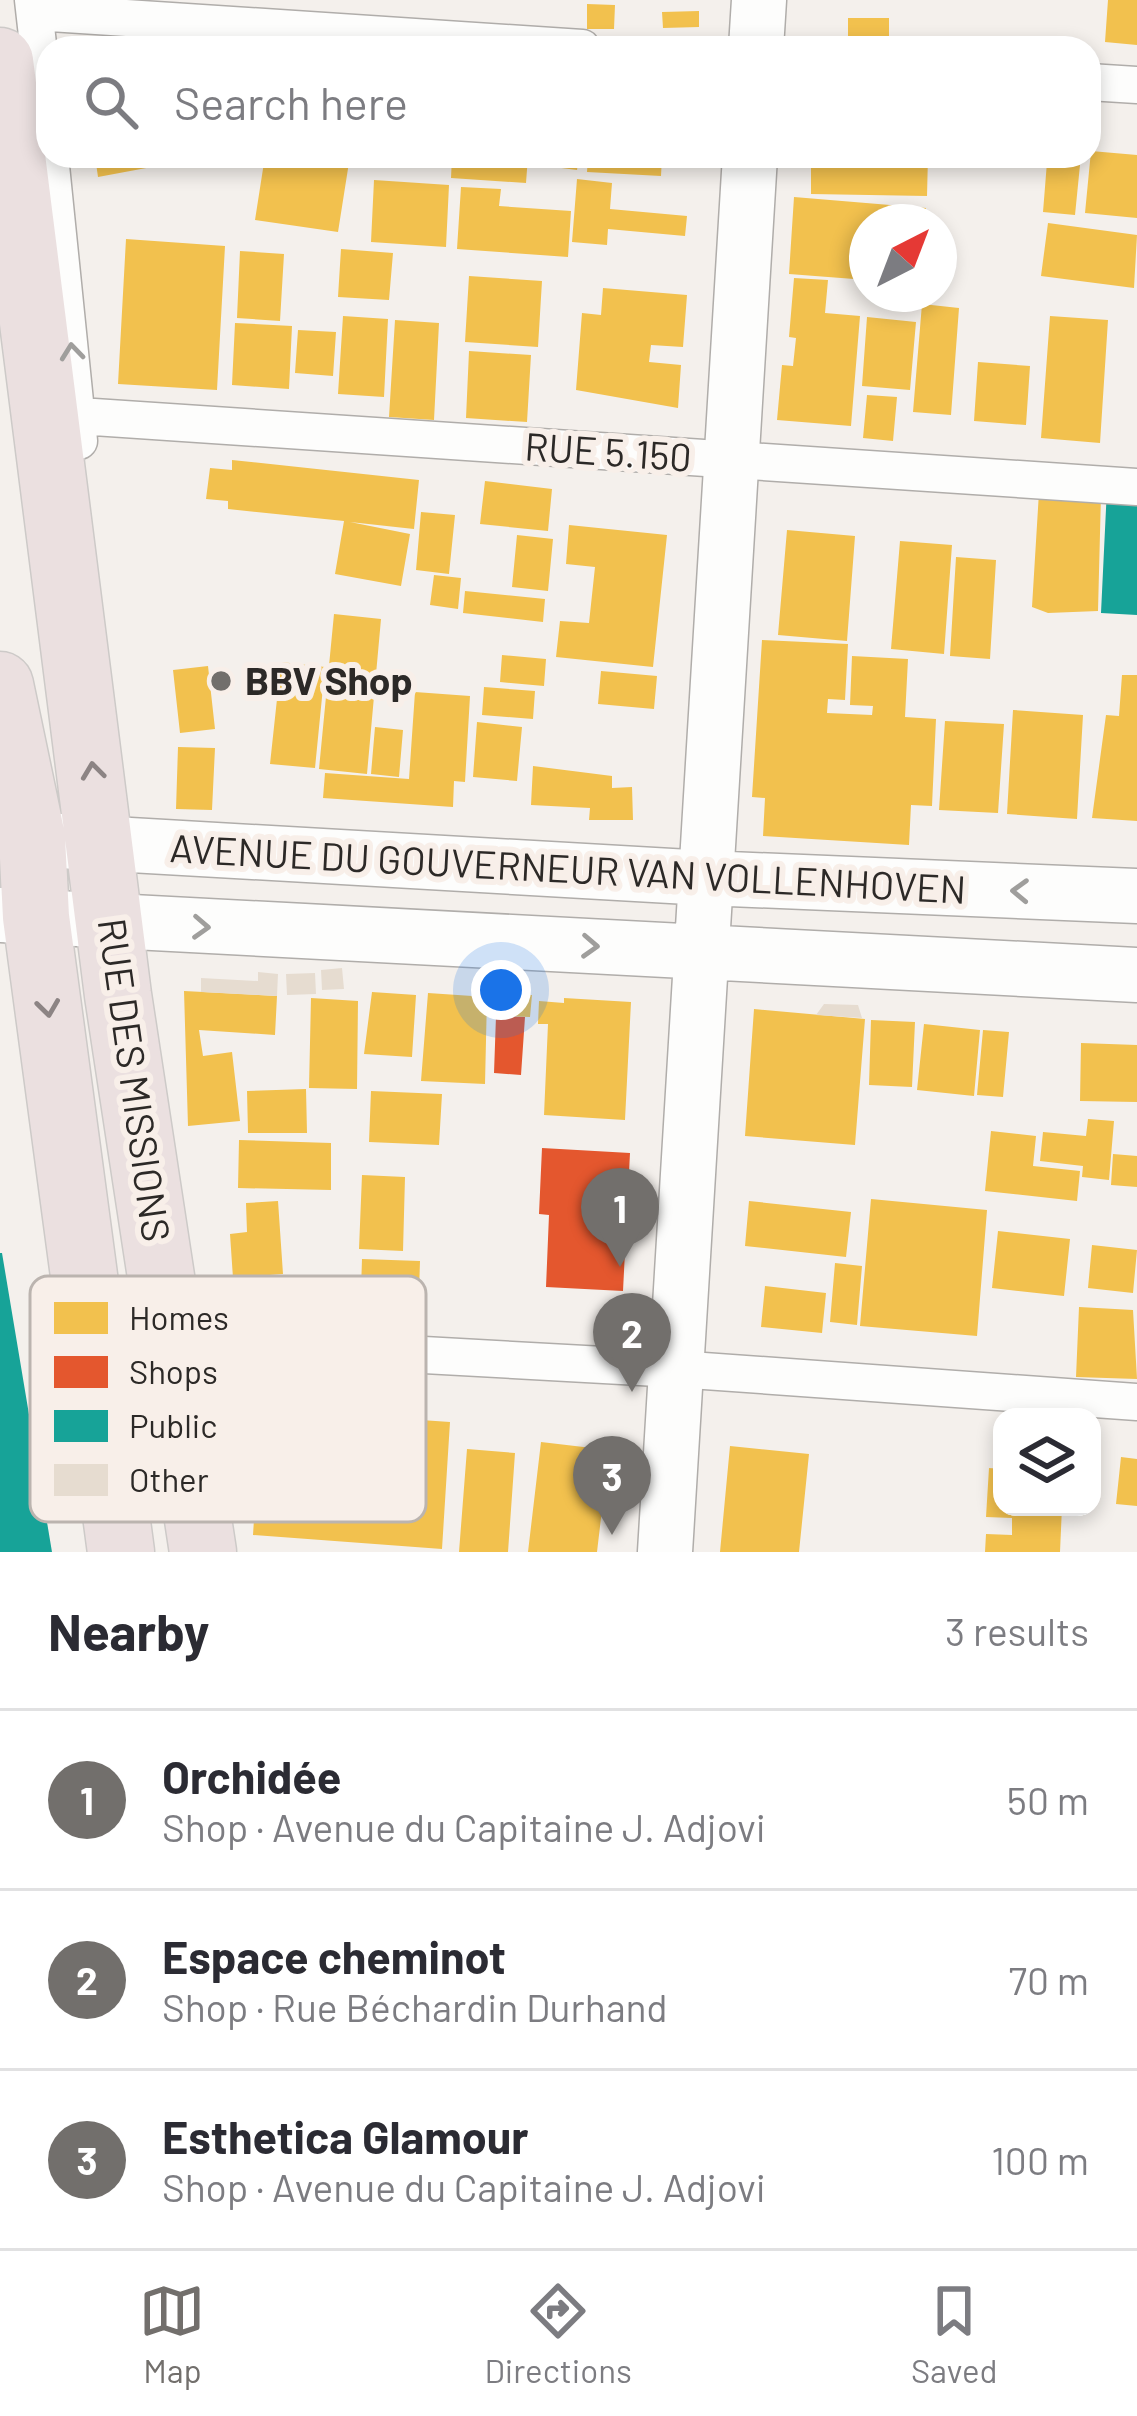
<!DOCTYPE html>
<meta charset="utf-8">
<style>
body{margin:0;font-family:Barlow,sans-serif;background:#f2f2f3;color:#2b2b33}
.controls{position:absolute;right:36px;bottom:36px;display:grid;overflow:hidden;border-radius:24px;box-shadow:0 6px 18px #0003}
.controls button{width:108px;height:108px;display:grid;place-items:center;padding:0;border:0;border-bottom:3px solid #e1e1e2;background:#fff;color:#2b2b33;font:60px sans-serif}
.compass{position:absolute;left:849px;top:204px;width:108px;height:108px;border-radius:50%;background:#fff;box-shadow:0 6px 18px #0003;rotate:42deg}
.you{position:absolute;left:501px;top:990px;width:42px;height:42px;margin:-30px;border:9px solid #fff;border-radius:50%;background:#1a73e8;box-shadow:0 0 0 18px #1a73e833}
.badge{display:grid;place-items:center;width:78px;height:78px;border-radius:50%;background:#726f6c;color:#fff;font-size:39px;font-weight:700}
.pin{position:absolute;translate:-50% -99px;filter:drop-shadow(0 3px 6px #0008)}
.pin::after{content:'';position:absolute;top:63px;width:42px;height:36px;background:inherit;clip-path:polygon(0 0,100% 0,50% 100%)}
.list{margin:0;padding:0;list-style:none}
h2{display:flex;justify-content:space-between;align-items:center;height:156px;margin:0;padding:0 48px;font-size:51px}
h2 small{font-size:39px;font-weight:400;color:#7c7c81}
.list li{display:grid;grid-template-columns:78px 1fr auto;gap:36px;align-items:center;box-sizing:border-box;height:180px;padding:0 48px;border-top:3px solid #e1e1e2}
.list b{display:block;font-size:45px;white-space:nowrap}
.list p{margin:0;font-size:39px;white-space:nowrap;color:#7c7c81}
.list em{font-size:39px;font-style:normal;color:#7c7c81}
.icon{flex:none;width:66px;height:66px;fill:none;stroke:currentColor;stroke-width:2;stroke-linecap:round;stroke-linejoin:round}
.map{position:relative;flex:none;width:1137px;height:1552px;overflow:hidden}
.search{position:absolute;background:#fff;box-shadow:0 6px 18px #0003;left:36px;right:36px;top:36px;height:132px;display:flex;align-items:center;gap:30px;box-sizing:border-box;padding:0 42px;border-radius:36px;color:#7c7c81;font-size:45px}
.sheet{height:696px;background:#fff}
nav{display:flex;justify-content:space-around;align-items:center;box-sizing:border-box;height:168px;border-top:3px solid #e1e1e2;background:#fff;font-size:33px;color:#7c7c81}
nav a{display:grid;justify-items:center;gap:6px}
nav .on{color:#726f6c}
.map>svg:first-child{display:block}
</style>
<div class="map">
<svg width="1137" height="1552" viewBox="0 0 1137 1552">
<rect width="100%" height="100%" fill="#f4f0ec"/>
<path fill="#f2c14e" d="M1108 0H1137V45L1105 42Z
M587 4 615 5 614 29H587Z
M699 11V27L663 28 662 12Z
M848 18H889V44L848 43Z
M1091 151 1137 155V218L1085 213Z
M95 156H199L200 158 98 177Z
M265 156H350L338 232 255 220Z
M452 156H528L526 183 451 178Z
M547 156H579L577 170 546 166Z
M588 156H662L661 176 587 172Z
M811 156H928L927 196 811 194Z
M1047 162 1080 165 1075 215 1043 212Z
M577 179 612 183 610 209 687 216 685 236 608 229 607 245 572 242Z
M374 180 449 185 446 247 371 242Z
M461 187 501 189 499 206 571 211 568 257 457 249Z
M794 197 926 208 925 222H867V280L789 274Z
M1048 223 1137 235 1134 288 1041 276Z
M126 239 225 246 217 390 118 384Z
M341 249 393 253 389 300 338 297Z
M240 251 284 254 280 321 237 318Z
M469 276 542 281 538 347 465 342Z
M794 278 828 280 825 313 860 316 851 426 777 420 782 365 793 366 796 338 789 337Z
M603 288 687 295 683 347 651 345 649 362 681 365 678 408 576 390 582 313 601 315Z
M922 304 959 308 951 415 913 412Z
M343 316 388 319 384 397 338 394Z
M1050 316 1108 320 1100 443 1041 438Z
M867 317 916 322 910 390 862 386Z
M395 320 439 323 434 420 389 417Z
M235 323 292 326 289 389 232 385Z
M298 330 336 332 333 376 295 373Z
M469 351 531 355 527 422 466 418Z
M978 362 1030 366 1026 425 974 421Z
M867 395 897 397 893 441 863 438Z
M232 460 419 480 414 529 350 522 410 534 401 586 335 574 344 521 228 509V501L206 499 210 468 232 470Z
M485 481 552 489 548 531 480 524Z
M1039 492 1101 495 1098 611 1048 613 1032 607Z
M421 512 455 515 449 574 416 570Z
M569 525 667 535 653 667 556 657 560 621 589 623 595 567 566 564Z
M787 530 855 536 847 641 778 635Z
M517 535 553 539 548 591 512 587Z
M900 541 952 545 944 654 891 649Z
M956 557 996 560 990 659 950 656Z
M434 575 461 578 458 609 430 605Z
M465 591 545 599 543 622 463 613Z
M334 614 381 619 367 774 319 769Z
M762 640 848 644 845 700 828 699 827 713 872 715 873 706 850 705 852 656 908 659 905 717 936 719 932 806 911 805 909 845 763 836 765 798 752 797Z
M502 655 546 659 544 686 500 682Z
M281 662 325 667 315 768 270 764Z
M208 666 215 729 180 733 173 670Z
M601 671 657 676 654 709 598 704Z
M1122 675H1137V821L1092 818 1106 715 1119 716Z
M484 687 535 691 533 719 482 715Z
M415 692 470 696 465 782 454 781 453 807 323 798 325 773 409 779Z
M1013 710 1083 715 1077 819 1007 814Z
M945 721 1004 724 998 813 939 810Z
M477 722 522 727 517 781 473 777Z
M375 727 403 730 399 777 371 774Z
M178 747 215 748 212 810 176 809Z
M533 766 612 776V788L632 787 633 820H589L590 808 531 805Z
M184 991 277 996 275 1035 199 1030 203 1056 232 1052 240 1121 188 1126Z
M372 992 416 995 412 1057 364 1054Z
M428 993 487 997 485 1084 421 1081Z
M497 994 532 995 530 1017 496 1016Z
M311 998 358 1001 357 1089 309 1088Z
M564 998 631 1002 625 1120 544 1115 548 1024H538L539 1001 564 1003Z
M754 1009 865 1019 855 1145 745 1136Z
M871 1020 915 1022 912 1087 869 1085Z
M924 1024 980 1030 974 1096 917 1090Z
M983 1030 1009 1032 1003 1097 977 1095Z
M1081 1043 1137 1045V1102L1080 1101Z
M306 1089 307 1133H248L247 1091Z
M371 1091 442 1094 439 1145 369 1142Z
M1088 1119 1114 1121 1109 1180 1082 1177 1083 1166 1040 1161 1043 1132 1086 1136Z
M991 1131 1036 1136 1033 1166 1080 1171 1077 1201 985 1191Z
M239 1140 331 1143V1190L238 1188Z
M1113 1154 1137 1156V1187L1111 1185Z
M362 1175 405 1177 403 1251 359 1249Z
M871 1199 987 1210 977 1336 860 1326Z
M278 1201 283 1274 233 1278 230 1234 247 1232 246 1203Z
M749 1201 851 1212 846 1257 745 1246Z
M998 1231 1070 1239 1064 1296 992 1288Z
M1092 1245 1137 1250 1133 1293 1088 1288Z
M362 1259 420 1261 419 1291 361 1290Z
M835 1263 862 1266 857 1325 830 1322Z
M765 1286 826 1293 822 1333 761 1327Z
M1079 1307 1133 1310 1137 1379 1076 1377Z
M261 1409 450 1422 442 1549 253 1535Z
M541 1442 609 1450 597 1552H528Z
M730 1446 809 1454 799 1552H720Z
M467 1449 515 1453 508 1552H459Z
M1121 1457 1137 1459V1506L1116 1504Z
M989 1468 1002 1469V1507H1062L1060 1552H985L986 1534 1012 1535V1518L986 1517Z"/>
<path fill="#e4572e" d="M496 1016 525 1017 521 1075 494 1073Z
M542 1148 630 1153 623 1291 546 1287 549 1215 539 1214Z"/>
<path fill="#17a398" d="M1107 488 1137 490V615L1101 613Z
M0 1253H2L52 1552H0Z"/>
<path fill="#e6dcd0" d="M342 968 344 989 322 990 321 970Z
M258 972 278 974 277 996 201 992V978L258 981Z
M315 973 316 994 287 995 286 974Z
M824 1004 858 1005 862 1018 816 1015Z"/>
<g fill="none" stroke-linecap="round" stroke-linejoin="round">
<defs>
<path id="street" d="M33 0 48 133
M35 12 582 48
M1089 82 1137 85
M50 156 79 441
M79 416 1137 487
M171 1341 676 1369 1137 1402"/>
<path id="secondary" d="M756 48 759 0
M61 841 706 878 1137 896
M0 915 1137 975
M665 1552 750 156"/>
<path id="highway" d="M0 61 118 995 203 1552
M0 685 32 838 36 917 121 1552"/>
</defs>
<use href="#street" stroke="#b0adaa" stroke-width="39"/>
<use href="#secondary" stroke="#b0adaa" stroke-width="57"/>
<use href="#highway" stroke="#cdcac8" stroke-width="69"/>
<use href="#street" stroke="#fdfdfc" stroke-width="36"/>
<use href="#secondary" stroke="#fdfdfc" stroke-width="54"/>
<use href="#highway" stroke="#ebe0e0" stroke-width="66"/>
</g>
<defs><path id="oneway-chevron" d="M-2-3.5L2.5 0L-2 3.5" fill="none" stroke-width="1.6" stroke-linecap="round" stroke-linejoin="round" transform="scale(3)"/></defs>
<g stroke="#9f9e9c">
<use href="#oneway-chevron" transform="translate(72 352) rotate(-96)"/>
<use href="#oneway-chevron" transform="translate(1020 891) rotate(-178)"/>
<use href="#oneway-chevron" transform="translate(201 927) rotate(3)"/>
<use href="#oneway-chevron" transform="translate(590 946) rotate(3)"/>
</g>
<g stroke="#8c8484">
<use href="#oneway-chevron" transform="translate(93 771) rotate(-97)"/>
<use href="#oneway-chevron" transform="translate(48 1008) rotate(82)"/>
</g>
<circle fill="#726f6c" stroke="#f8efe9" stroke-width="4.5" cx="221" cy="681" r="12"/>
<g text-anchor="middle" stroke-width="12" stroke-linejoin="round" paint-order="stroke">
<g font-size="39" fill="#2c2927" stroke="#f8efe9">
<text transform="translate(608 452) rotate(4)" y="14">RUE 5.150</text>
<text transform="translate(568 869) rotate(3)" y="14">AVENUE DU GOUVERNEUR VAN VOLLENHOVEN</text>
<text transform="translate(134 1080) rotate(82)" y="14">RUE DES MISSIONS</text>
</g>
<g font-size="39" font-weight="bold" fill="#2c2927" stroke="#f8efe9" text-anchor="start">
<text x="245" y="695">BBV Shop</text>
</g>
</g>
<rect x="30" y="1276" width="396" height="246" rx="18" fill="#f8efe9" stroke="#bbb4af" stroke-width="3"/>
<rect x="54" y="1302" width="54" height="32" fill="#f2c14e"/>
<rect x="54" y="1356" width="54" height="32" fill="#e4572e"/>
<rect x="54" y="1410" width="54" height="32" fill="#17a398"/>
<rect x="54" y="1464" width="54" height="32" fill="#e6dcd0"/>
<g font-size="33" fill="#2c2927">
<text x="129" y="1330">Homes</text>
<text x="129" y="1384">Shops</text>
<text x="129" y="1438">Public</text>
<text x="129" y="1492">Other</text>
</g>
</svg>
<div class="controls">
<button><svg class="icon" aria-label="layers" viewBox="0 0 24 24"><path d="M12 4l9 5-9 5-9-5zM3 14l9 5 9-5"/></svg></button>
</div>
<svg class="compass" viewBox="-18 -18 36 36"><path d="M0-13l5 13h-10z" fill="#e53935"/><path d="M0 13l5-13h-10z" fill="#7c7c81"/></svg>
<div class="you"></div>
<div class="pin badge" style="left:620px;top:1267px">1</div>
<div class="pin badge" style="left:632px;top:1392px">2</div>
<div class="pin badge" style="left:612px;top:1535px">3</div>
<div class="search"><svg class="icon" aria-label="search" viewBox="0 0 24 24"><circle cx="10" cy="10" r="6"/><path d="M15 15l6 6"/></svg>Search here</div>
</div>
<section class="sheet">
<h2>Nearby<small>3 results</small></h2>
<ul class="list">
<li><span class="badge">1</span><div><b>Orchidée</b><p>Shop · Avenue du Capitaine J. Adjovi</p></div><em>50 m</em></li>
<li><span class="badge">2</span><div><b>Espace cheminot</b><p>Shop · Rue Béchardin Durhand</p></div><em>70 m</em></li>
<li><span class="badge">3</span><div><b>Esthetica Glamour</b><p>Shop · Avenue du Capitaine J. Adjovi</p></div><em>100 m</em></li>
</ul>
</section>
<nav>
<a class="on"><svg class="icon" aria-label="map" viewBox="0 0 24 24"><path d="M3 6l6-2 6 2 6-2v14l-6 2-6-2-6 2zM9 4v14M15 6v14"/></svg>Map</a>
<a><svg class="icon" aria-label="directions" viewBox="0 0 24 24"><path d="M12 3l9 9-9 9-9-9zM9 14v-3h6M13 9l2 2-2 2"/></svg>Directions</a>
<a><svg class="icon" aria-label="saved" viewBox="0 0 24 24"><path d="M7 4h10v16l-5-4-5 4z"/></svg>Saved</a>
</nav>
